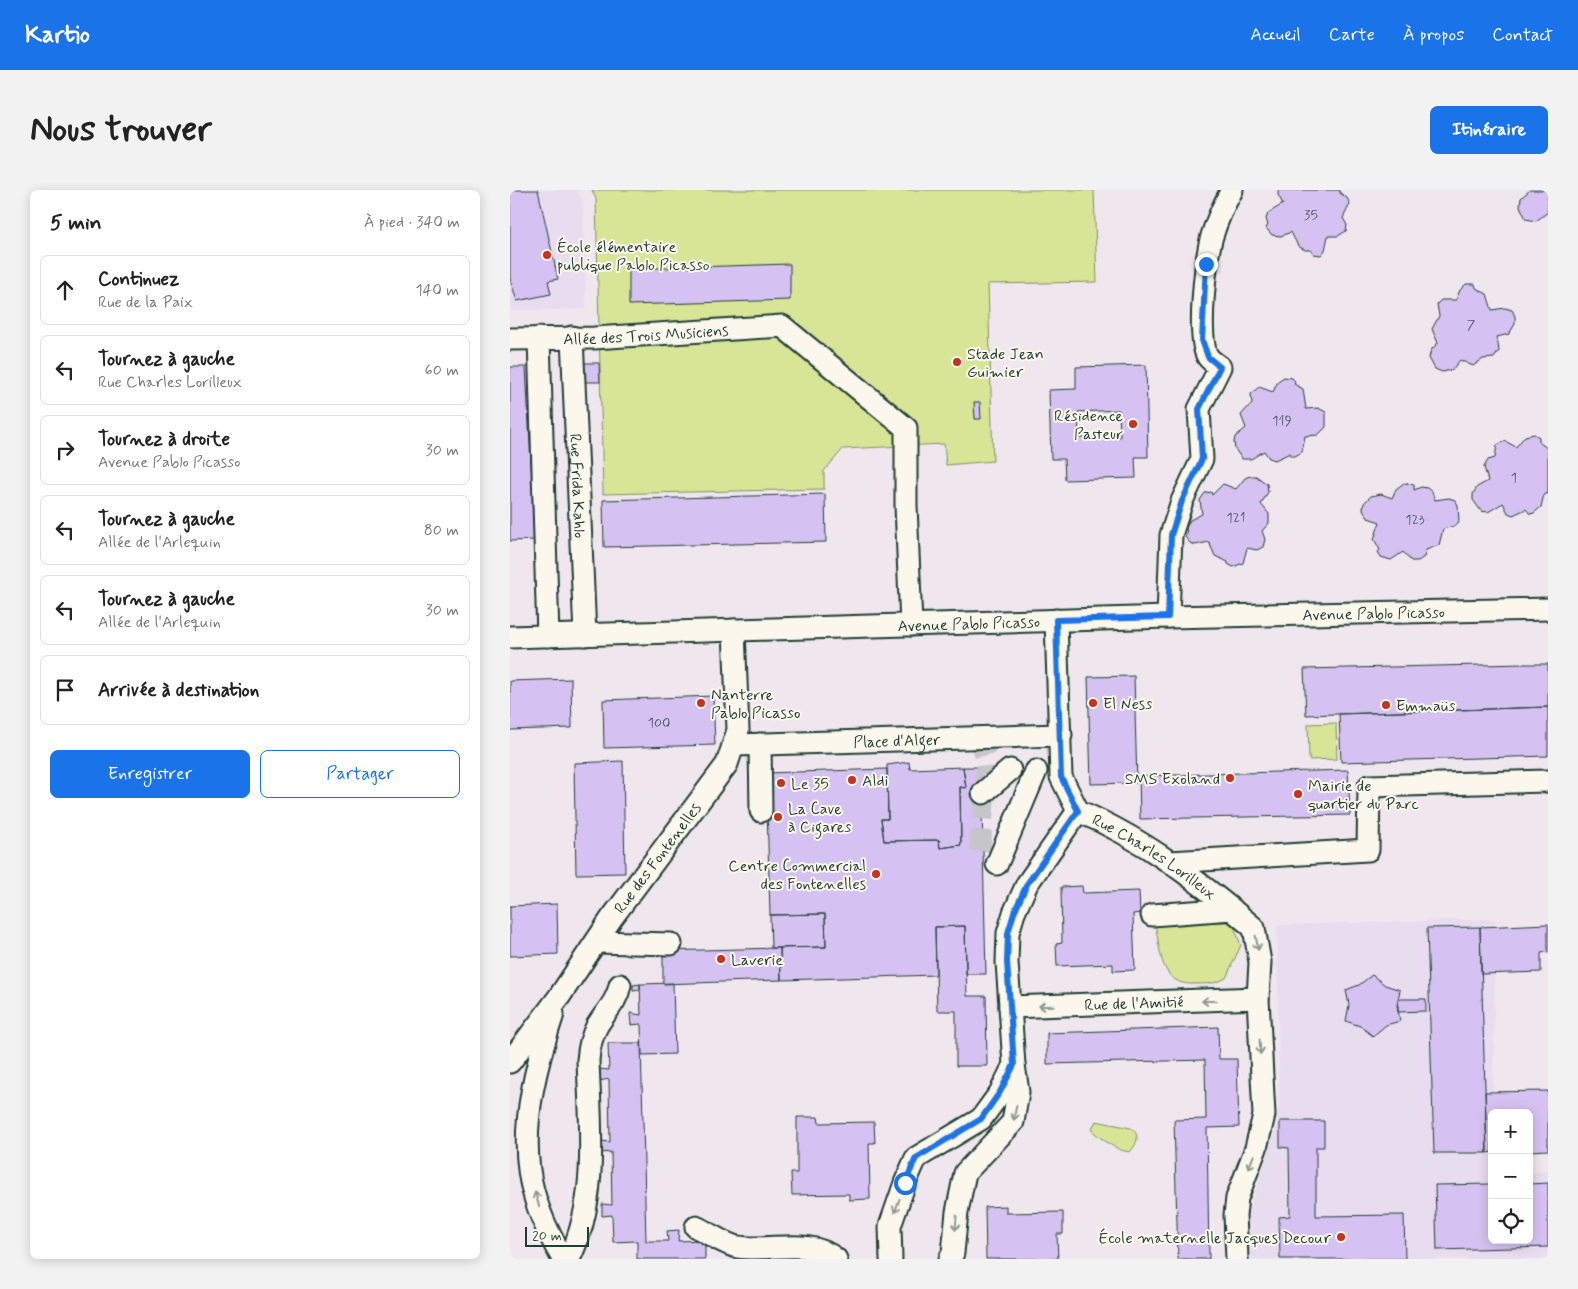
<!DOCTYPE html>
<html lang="fr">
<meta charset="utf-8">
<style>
body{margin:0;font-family:Mynerve,sans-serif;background:#f2f2f2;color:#222}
.controls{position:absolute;right:15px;bottom:15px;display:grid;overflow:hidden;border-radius:8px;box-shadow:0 2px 12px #0003}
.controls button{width:45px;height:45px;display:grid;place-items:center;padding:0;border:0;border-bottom:1px solid #e0e0e0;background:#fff;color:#222;font:25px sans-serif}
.scale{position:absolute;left:15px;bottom:12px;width:64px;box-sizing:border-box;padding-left:5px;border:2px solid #1f3d34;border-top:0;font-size:14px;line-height:18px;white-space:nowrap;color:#1f3d34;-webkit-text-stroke:4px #fbf7ec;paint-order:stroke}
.stop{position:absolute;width:15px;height:15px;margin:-11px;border:4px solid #1a73e8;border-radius:50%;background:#fff}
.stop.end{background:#1a73e8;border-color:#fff;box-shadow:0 1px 5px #0008}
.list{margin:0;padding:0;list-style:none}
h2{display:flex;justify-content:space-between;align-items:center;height:65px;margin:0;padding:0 20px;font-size:21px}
h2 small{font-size:16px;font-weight:400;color:#767676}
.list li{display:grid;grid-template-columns:32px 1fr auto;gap:15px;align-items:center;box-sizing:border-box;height:70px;margin:0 10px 10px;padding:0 10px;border:1px solid #e0e0e0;border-radius:8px}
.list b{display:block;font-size:19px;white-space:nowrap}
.list p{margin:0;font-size:16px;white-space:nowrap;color:#767676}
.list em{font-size:16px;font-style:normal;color:#767676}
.actions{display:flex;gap:10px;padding:15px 20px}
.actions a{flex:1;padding:11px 0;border:1px solid #1a73e8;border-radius:8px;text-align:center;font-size:18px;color:#1a73e8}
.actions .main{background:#1a73e8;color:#fff}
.icon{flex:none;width:28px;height:28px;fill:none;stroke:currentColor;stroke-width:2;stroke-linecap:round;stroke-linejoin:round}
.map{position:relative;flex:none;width:1038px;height:1069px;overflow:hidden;border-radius:8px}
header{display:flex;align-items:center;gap:30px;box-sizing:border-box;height:70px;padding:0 25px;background:#1a73e8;color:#fff}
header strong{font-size:24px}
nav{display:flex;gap:28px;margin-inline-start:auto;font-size:18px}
.intro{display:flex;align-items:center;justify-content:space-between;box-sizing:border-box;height:120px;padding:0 30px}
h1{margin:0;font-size:35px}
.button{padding:12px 22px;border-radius:8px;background:#1a73e8;color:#fff;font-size:18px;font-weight:700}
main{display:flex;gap:30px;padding:0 30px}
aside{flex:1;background:#fff;border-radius:8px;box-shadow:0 2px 12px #0003}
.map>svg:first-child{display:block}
</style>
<header>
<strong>Kartio</strong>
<nav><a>Accueil</a><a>Carte</a><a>À propos</a><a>Contact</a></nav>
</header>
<div class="intro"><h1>Nous trouver</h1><a class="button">Itinéraire</a></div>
<main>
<aside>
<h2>5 min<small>À pied · 340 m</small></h2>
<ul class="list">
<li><svg class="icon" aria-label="ahead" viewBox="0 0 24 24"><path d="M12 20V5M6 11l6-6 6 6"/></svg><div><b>Continuez</b><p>Rue de la Paix</p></div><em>140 m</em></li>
<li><svg class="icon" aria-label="left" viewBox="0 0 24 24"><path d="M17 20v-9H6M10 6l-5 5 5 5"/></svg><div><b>Tournez à gauche</b><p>Rue Charles Lorilleux</p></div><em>60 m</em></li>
<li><svg class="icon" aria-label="right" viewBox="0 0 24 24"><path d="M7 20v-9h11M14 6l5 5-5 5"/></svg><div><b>Tournez à droite</b><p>Avenue Pablo Picasso</p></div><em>30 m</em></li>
<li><svg class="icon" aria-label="left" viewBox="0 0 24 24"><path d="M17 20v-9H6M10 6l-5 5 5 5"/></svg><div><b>Tournez à gauche</b><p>Allée de l'Arlequin</p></div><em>80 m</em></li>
<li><svg class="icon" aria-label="left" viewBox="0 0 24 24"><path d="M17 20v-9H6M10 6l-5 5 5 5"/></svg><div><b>Tournez à gauche</b><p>Allée de l'Arlequin</p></div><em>30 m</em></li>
<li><svg class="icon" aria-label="arrive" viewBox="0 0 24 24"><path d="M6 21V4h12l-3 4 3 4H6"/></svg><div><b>Arrivée à destination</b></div></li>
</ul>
<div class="actions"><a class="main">Enregistrer</a><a>Partager</a></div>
</aside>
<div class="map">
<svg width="1038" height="1069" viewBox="0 0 1038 1069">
<rect width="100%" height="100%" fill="#f0e7ee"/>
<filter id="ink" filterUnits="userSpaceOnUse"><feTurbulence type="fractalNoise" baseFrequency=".02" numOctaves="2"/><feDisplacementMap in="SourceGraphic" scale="10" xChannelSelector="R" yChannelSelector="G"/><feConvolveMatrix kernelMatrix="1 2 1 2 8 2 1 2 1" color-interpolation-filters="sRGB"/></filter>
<g filter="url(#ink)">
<path fill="#e8dcef" d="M0 0H67L73 11 76 119 0 121Z
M985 729 982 1050H1019V982L1038 981V1069H738L736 1031 766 938 769 919 767 735Z"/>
<path fill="#d8e496" stroke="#7c9065" d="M82 0H584L587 92 478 94 483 271 436 275 434 254 333 259 314 281V299L93 304 86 9Z
M826 533 827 569 799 570 798 534Z
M722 732 731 755 716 788C706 794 696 794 685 794 649 796 651 761 645 734Z
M586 931 621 938C631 945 627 954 620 962 606 961 592 949 581 940Z"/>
<path fill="#d5c2f2" stroke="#1f3d34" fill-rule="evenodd" d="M0 0H28L48 89 38 91 41 104 7 111 0 89Z
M768 0H830V3L837 8 840 14 833 28 837 35 836 41 828 46H818L815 60 811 65 804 64 801 60H795L788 56 781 42 771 46 762 45 756 38 758 35 756 29 758 23 773 14 768 5Z
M1020 0H1038V22L1026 31 1016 29 1010 16 1011 8Z
M280 74V110L119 115V79Z
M956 94H965L966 98 977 104 982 120 995 118 1002 120 1005 126V134L999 144 987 147 989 161 984 168 973 169 963 176 950 170 942 180 932 182 925 179 919 168 921 160 928 153 922 139 929 126 927 114 931 110H946L950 100Z
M74 173H89L90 192H74Z
M636 175 638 267H625L626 288 555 290 554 269H541L539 200 566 199V177ZM609 220 610 247 569 248 568 222Z
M0 177H16L25 350 0 351Z
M774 187 782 188 785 191 784 194 793 199 796 219 808 218 816 222V237L808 245 795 246 792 262 785 266H780V263L765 270 759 268 754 261 741 269H732L725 259 724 252 725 247 736 238 731 225 742 213 741 204 749 197 763 202 768 191Z
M464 212H470L471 229H465Z
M1024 244 1029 247V252L1038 259V304H1034L1031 317 1024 323 1020 324 1016 319 1003 325 998 323 993 313 978 322 971 321 963 310V304L967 297 978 291 974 277 978 270 985 268 987 255 995 251 1006 257 1015 246Z
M740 286H746L757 294 758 302 751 314 759 324V333L752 341 755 349 753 357 747 360 737 358 733 373 723 377 718 374V372L705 366 699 352 685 355 680 353 675 347 677 344 676 338 680 330 692 324 690 310 695 303 701 302 702 305 713 294 726 299 735 288Z
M894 293 904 295V300L911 297 917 298 922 302 925 310 939 308 945 310 948 315 949 332 944 336 933 339 929 355 916 360 914 367 908 371H901L893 362 881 370 871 367 868 362 870 360 864 349 870 332 858 328 853 319 854 313 861 306 871 304 882 308 886 299Z
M315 304 316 352 94 357 93 310Z
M1014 474H1038V517L796 525 794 479Z
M624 486 627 593 581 594 578 487Z
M61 489 62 538 0 540V491Z
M203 506 205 555 94 558 93 510Z
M1038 517V566L831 572 829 524Z
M113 571 115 683 66 684 64 573Z
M399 572 400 579 453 577 456 598 450 597 451 655 430 658 429 650 374 651 371 629H378L377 575Z
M453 577H471L476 784H456L455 736 425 737 426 785 271 790 270 758 316 757 315 724 260 725 256 583 377 579 378 629H371L374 651 429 650 430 658 451 655 450 597 456 598Z
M838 580 840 625 630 629 629 586Z
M572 696 573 703 629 701 630 723 623 724 625 780 603 781V774L547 776 546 754 552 753 551 697Z
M47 714 48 764 0 766V716Z
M315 724 316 757 261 758 260 725Z
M1038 734V762L1031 763V782L971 784 970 737Z
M455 736 457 806H476L477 876H446V821H427L425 737Z
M970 737 977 963H924L917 738Z
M270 758 271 790 153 794V761Z
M862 785 875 795 890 800 887 815 890 831 876 835 863 846 850 836 836 831 839 815 836 800 849 795Z
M163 793 165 864 132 865 131 834 121 835 120 823 131 825 130 794Z
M130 794V800L123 801V795Z
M888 809H916V821L888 822Z
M708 837 709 869H727L729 937 697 938 699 1069H668L664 930 696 929 695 870 537 874V843Z
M98 853H131L136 1051H158L157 1041 169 1040 168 1051 195 1050V1069H127V1051L103 1052 102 1025 92 1026V1014L102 1015 101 962 91 963V951L100 952 99 889 89 891V879L99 880Z
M1038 901V960L1019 961V923H982V962L977 963 975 902Z
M287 927H308L309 933 364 932 365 953H359L360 1009 339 1010V1004L282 1005 281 983H287Z
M770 931H814V957H806V1026L894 1025 895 1069H770L769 1027 780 1026 779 958 770 957Z
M1038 993V1057L927 1060 925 995 982 994V1050H1019V994Z
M496 1016V1023L553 1022V1044H547L548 1069H476L475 1017Z"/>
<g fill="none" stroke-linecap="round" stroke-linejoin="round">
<path stroke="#c6c5c9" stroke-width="21" stroke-dasharray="21 11" stroke-linecap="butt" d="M470 661 477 575 471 547"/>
<defs>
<g id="minor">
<path id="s1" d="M62 147 75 445"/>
<path d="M29 148 38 446"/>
<path id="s2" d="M0 149 84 148 272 136 396 238V315L401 435"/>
<path d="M658 427 661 345 672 311 692 269 689 219 710 177C706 174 701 171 698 167 686 150 696 67 702 46 707 30 714 14 722 0"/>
<path id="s3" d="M546 430 551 587 568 621C633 648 690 692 744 738L750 772 748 808 754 925 746 958 727 1008 725 1025 727 1069"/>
<path id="s4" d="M0 447 658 427 1038 419"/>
<path d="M250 554 251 621"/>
<path id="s5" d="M225 555 551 545"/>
<path d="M473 603 500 580"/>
<path d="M660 672 858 660 859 596 1038 591"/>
<path d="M487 674 526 581"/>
<path d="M642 725 722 719"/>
<path d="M86 752 161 754"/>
<path id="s6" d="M500 817 748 808"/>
<path d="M43 824C27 872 12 928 19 980 23 1011 37 1042 53 1069"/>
<path id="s7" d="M0 872 49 807 101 729 217 574 228 540 224 440"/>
<path d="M186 1037C199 1043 215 1055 228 1057 260 1062 300 1047 326 1069"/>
<path d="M59 1069C89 1009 80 935 78 870 79 858 81 847 87 836 96 821 107 812 110 795"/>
<path d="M381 1069 380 1036 395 993 406 968 471 929 490 903 504 875"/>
<path d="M440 1069 443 1063 447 1022 455 983 503 932 508 902 504 875 497 772 498 743 504 723 517 694 568 621"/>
</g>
</defs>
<use href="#minor" stroke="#1f3d34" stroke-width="25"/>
<use href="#minor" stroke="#fbf7ec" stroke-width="21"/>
</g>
<defs><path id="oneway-shaft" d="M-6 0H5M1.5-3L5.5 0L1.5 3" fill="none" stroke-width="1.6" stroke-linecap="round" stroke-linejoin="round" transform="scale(1.25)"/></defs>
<g stroke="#8d9a90">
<use href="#oneway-shaft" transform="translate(747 753) rotate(80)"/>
<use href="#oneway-shaft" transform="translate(699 811) rotate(178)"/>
<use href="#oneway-shaft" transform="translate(536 816) rotate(178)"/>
<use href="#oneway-shaft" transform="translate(750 857) rotate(87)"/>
<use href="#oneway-shaft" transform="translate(505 923) rotate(100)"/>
<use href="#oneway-shaft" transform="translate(741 972) rotate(113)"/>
<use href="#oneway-shaft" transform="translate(27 1009) rotate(-106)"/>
<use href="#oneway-shaft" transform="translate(387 1016) rotate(109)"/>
<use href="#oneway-shaft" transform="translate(446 1033) rotate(95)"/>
</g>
</g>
<g fill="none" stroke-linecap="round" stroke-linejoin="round" filter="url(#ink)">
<path stroke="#1a73e8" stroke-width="6" d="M395 993 406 968 471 929 490 902 504 875 497 772 498 743 504 723 517 694 568 621 551 587 546 430 658 427 661 345 672 311 692 269 689 219 710 177 698 167 692 150 696 74"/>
</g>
<g fill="#c8321e" stroke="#fbf7ec" stroke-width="2">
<circle cx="37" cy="65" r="5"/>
<circle cx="447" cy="172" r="5"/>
<circle cx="623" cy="234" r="5"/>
<circle cx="191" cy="513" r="5"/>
<circle cx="583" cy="513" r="5"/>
<circle cx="876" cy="515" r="5"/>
<circle cx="720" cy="588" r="5"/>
<circle cx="342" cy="590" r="5"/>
<circle cx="271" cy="593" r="5"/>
<circle cx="788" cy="604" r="5"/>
<circle cx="268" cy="627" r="5"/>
<circle cx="366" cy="684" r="5"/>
<circle cx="211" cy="769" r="5"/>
<circle cx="831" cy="1047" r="5"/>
</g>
<g text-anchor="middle" stroke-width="4" stroke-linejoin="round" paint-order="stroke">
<g font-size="14" fill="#4c5e64">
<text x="801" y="29">35</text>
<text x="961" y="139">7</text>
<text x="772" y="235">119</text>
<text x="1004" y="292">1</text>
<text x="726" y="332">121</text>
<text x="905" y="334">123</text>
<text x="149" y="537">100</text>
</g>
<g font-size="16" fill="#1f3d34" stroke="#fbf7ec" text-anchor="start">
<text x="47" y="62">École élémentaire<tspan x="47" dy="18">publique Pablo Picasso</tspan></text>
<text x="457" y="169">Stade Jean<tspan x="457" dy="18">Guimier</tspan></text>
<text x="613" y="231" text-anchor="end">Résidence<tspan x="613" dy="18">Pasteur</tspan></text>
<text x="201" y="510">Nanterre<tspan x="201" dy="18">Pablo Picasso</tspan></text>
<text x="593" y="519">El Ness</text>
<text x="886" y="521">Emmaüs</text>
<text x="710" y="594" text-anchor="end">SMS Exoland</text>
<text x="352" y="596">Aldi</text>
<text x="281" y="599">Le 35</text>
<text x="798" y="601">Mairie de<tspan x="798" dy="18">quartier du Parc</tspan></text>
<text x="278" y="624">La Cave<tspan x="278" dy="18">à Cigares</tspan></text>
<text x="356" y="681" text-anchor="end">Centre Commercial<tspan x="356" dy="18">des Fontenelles</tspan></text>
<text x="221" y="775">Laverie</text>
<text x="821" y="1053" text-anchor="end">École maternelle Jacques Decour</text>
</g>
<g font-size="16" fill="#1f3d34" stroke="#fbf7ec">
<text dy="6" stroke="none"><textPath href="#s2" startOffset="136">Allée des Trois Musiciens</textPath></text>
<text dy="6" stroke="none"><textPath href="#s1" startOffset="149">Rue Frida Kahlo</textPath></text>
<text dy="6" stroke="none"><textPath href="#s4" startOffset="864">Avenue Pablo Picasso</textPath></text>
<text dy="6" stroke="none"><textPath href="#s4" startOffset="459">Avenue Pablo Picasso</textPath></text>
<text dy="6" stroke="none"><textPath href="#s5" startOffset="162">Place d'Alger</textPath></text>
<text dy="6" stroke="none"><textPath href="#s7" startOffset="252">Rue des Fontenelles</textPath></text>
<text dy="6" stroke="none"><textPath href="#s3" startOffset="284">Rue Charles Lorilleux</textPath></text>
<text dy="6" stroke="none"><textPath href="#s6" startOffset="124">Rue de l'Amitié</textPath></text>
</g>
</g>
</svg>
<div class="controls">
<button>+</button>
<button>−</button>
<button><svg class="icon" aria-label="locate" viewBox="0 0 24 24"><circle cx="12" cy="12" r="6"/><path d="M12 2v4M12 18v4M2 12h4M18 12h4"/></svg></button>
</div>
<div class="scale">20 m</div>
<div class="stop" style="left:395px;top:993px"></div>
<div class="stop end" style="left:696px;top:74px"></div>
</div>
</main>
